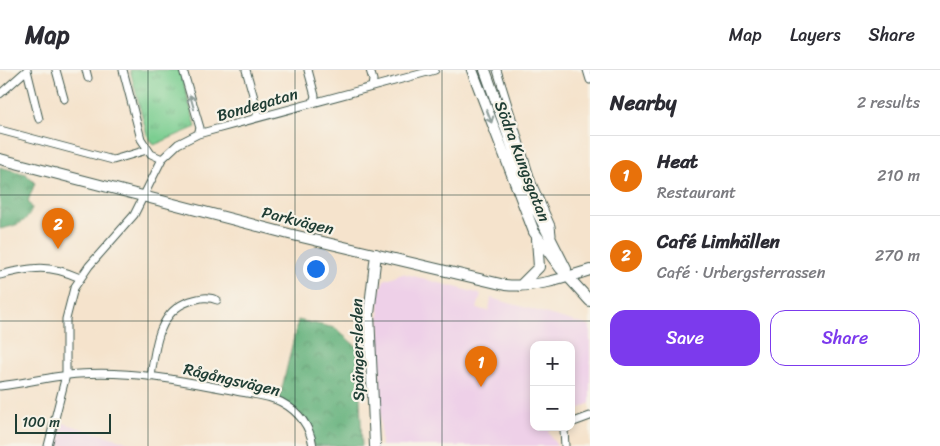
<!DOCTYPE html>
<meta charset="utf-8">
<style>
body{margin:0;font-family:Sriracha,sans-serif;background:#f2f2f3;color:#2b2b33}
.controls{position:absolute;right:15px;bottom:15px;display:grid;overflow:hidden;border-radius:10px;box-shadow:0 2px 8px #0003}
.controls button{width:45px;height:45px;display:grid;place-items:center;padding:0;border:0;border-bottom:1px solid #e1e1e2;background:#fff;color:#2b2b33;font:25px sans-serif}
.scale{position:absolute;left:15px;bottom:12px;width:96px;box-sizing:border-box;padding-left:5px;border:2px solid #1f3d34;border-top:0;font-size:14px;line-height:18px;white-space:nowrap;color:#1f3d34;-webkit-text-stroke:4px #f7f3e8;paint-order:stroke}
.you{position:absolute;left:315px;top:198px;width:18px;height:18px;margin:-12px;border:4px solid #fff;border-radius:50%;background:#1a73e8;box-shadow:0 0 0 8px #1a73e833}
.badge{display:grid;place-items:center;width:32px;height:32px;border-radius:50%;background:#7c3aed;color:#fff;font-size:16px;font-weight:700}
.pin{position:absolute;translate:-50% -41px;filter:drop-shadow(0 1px 2px #0008)}
.pin::after{content:'';position:absolute;top:26px;width:18px;height:15px;background:inherit;clip-path:polygon(0 0,100% 0,50% 100%)}
.list{margin:0;padding:0;list-style:none}
h2{display:flex;justify-content:space-between;align-items:center;height:65px;margin:0;padding:0 20px;font-size:21px}
h2 small{font-size:16px;font-weight:400;color:#7c7c81}
.list li{display:grid;grid-template-columns:32px 1fr auto;gap:15px;align-items:center;box-sizing:border-box;height:80px;padding:0 20px;border-top:1px solid #e1e1e2}
.list b{display:block;font-size:19px;white-space:nowrap}
.list p{margin:0;font-size:16px;white-space:nowrap;color:#7c7c81}
.list em{font-size:16px;font-style:normal;color:#7c7c81}
.actions{display:flex;gap:10px;padding:15px 20px}
.actions a{flex:1;padding:11px 0;border:1px solid #7c3aed;border-radius:15px;text-align:center;font-size:18px;color:#7c3aed}
.actions .main{background:#7c3aed;color:#fff}
.map{position:relative;flex:none;width:590px;height:376px;overflow:hidden}
header{display:flex;align-items:center;gap:30px;box-sizing:border-box;height:70px;padding:0 25px;background:#fff;border-bottom:1px solid #e1e1e2}
header strong{font-size:24px}
nav{display:flex;gap:28px;margin-inline-start:auto;font-size:18px}
main{display:flex}
aside{flex:1;background:#fff}
.map>svg:first-child{display:block}
</style>
<header>
<strong>Map</strong>
<nav><a>Map</a><a>Layers</a><a>Share</a></nav>
</header>
<main>
<div class="map">
<svg width="590" height="376" viewBox="0 0 590 376">
<defs>
<pattern id="forest-crowns" width="20" height="18" patternUnits="userSpaceOnUse" patternTransform="scale(1.25)"><rect width="20" height="18" fill="#64b17b"/><path d="M2 6a3 3 0 1 1 6 0M12 15a3 3 0 1 1 6 0" fill="none" stroke="#529166"/></pattern>
<pattern id="park-tufts" width="24" height="20" patternUnits="userSpaceOnUse" patternTransform="scale(1.25)"><rect width="24" height="20" fill="#7bce91"/><path d="M3 7l-1-3M5 7V3M7 7l1-3M15 17l-1-3M17 17v-4M19 17l1-3" fill="none" stroke="#64a877"/></pattern>
</defs>
<rect width="100%" height="100%" fill="#f7f3e8"/>
<filter id="ink" filterUnits="userSpaceOnUse"><feTurbulence type="fractalNoise" baseFrequency=".02" numOctaves="2"/><feDisplacementMap in="SourceGraphic" scale="10" xChannelSelector="R" yChannelSelector="G"/><feConvolveMatrix kernelMatrix="1 2 1 2 8 2 1 2 1" color-interpolation-filters="sRGB"/></filter>
<filter id="wash" filterUnits="userSpaceOnUse"><feTurbulence type="fractalNoise" baseFrequency=".0096" numOctaves="4" result="noise"/><feDisplacementMap in="SourceGraphic" scale="20" xChannelSelector="R" yChannelSelector="G"/><feGaussianBlur stdDeviation="1.12" result="paint"/><feColorMatrix in="noise" values="0 0 0 0 0 0 0 0 0 0 0 0 0 0 0 0 0 1.4 0 .05"/><feComposite in="paint" operator="in"/></filter>
<g filter="url(#wash)">
<rect width="100%" height="100%" fill="#f5e3cc"/>
<path fill="#eed0e8" d="M402 203 481 224 477 239 489 241 491 228 590 256V333L571 343V275H534V357H552L548 362 557 376H381L379 224 384 210Z
M63 353 141 376H55Z"/>
<path fill="url(#forest-crowns)" stroke="#427758" d="M0 97 26 104 35 113 28 131 32 138C28 154 13 156 0 159Z
M298 250 335 258 358 278 362 376H313L308 358 279 331Z"/>
<path fill="url(#park-tufts)" stroke="#4d8662" d="M130 0H180L196 57 154 75 147 65Z"/>
</g>
<g filter="url(#ink)">
<g fill="none" stroke-linecap="round" stroke-linejoin="round">
<defs>
<path id="street" d="M27 0 39 49
M56 0 64 29
M86 0 88 8
M123 0 141 69 151 84 162 89
M183 0 200 58 198 64
M246 0 258 42 256 48
M308 0 315 26 313 32
M370 0 373 10 372 17
M497 0 532 113 551 156 552 165
M587 0 590 10
M0 24 27 0
M0 60 113 90 147 80
M0 205C32 197 49 194 80 208
M151 307C155 278 158 241 190 231 200 228 208 226 217 230
M0 316C26 313 52 306 79 304 131 300 185 311 236 321 250 324 268 325 281 332 298 341 310 356 313 376
M571 353 590 346
M48 376 66 305V249L74 218 89 196 134 145 162 89 178 74 198 64 435 0
M565 376 564 360 567 357"/>
<path id="secondary" d="M472 0 534 162 561 199 590 231
M485 0 531 130 566 199
M0 89 289 164 505 215C534 218 562 209 590 200
M520 216 539 197 537 169
M375 376 369 244 376 184"/>
</defs>
<use href="#street" stroke="#3f564b" stroke-width="9"/>
<use href="#secondary" stroke="#3f564b" stroke-width="12"/>
<use href="#street" stroke="#fff" stroke-width="7"/>
<use href="#secondary" stroke="#fff" stroke-width="10"/>
</g>
<defs><path id="oneway-shaft" d="M-6 0H5M1.5-3L5.5 0L1.5 3" fill="none" stroke-width="1.6" stroke-linecap="round" stroke-linejoin="round" transform="scale(1.25)"/></defs>
<g stroke="#8f9e9a">
<use href="#oneway-shaft" transform="translate(192 32) rotate(-106)"/>
<use href="#oneway-shaft" transform="translate(489 46) rotate(69)"/>
</g>
</g>
<path fill="none" stroke="#1f3d34" stroke-width="1" stroke-opacity="0.55" d="M148 0V376M295 0V376M442 0V376M0 125H590M0 251H590"/>
<g text-anchor="middle" stroke-width="4.5" stroke-linejoin="round" paint-order="stroke">
<g font-size="16" fill="#1f3d34" stroke="#f7f3e8">
<text transform="translate(257 34) rotate(-16)" y="6">Bondegatan</text>
<text transform="translate(523 91) rotate(69)" y="6">Södra Kungsgatan</text>
<text transform="translate(298 150) rotate(14)" y="6">Parkvägen</text>
<text transform="translate(357 280) rotate(-91)" y="6">Spängersleden</text>
<text transform="translate(232 309) rotate(13)" y="6">Rågångsvägen</text>
</g>
</g>
</svg>
<div class="controls">
<button>+</button>
<button>−</button>
</div>
<div class="scale">100 m</div>
<div class="you"></div>
<div class="pin badge" style="left:481px;top:317px;background:#e8710a">1</div>
<div class="pin badge" style="left:58px;top:179px;background:#e8710a">2</div>
</div>
<aside>
<h2>Nearby<small>2 results</small></h2>
<ul class="list">
<li><span class="badge" style="background:#e8710a">1</span><div><b>Heat</b><p>Restaurant</p></div><em>210 m</em></li>
<li><span class="badge" style="background:#e8710a">2</span><div><b>Café Limhällen</b><p>Café · Urbergsterrassen</p></div><em>270 m</em></li>
</ul>
<div class="actions"><a class="main">Save</a><a>Share</a></div>
</aside>
</main>
